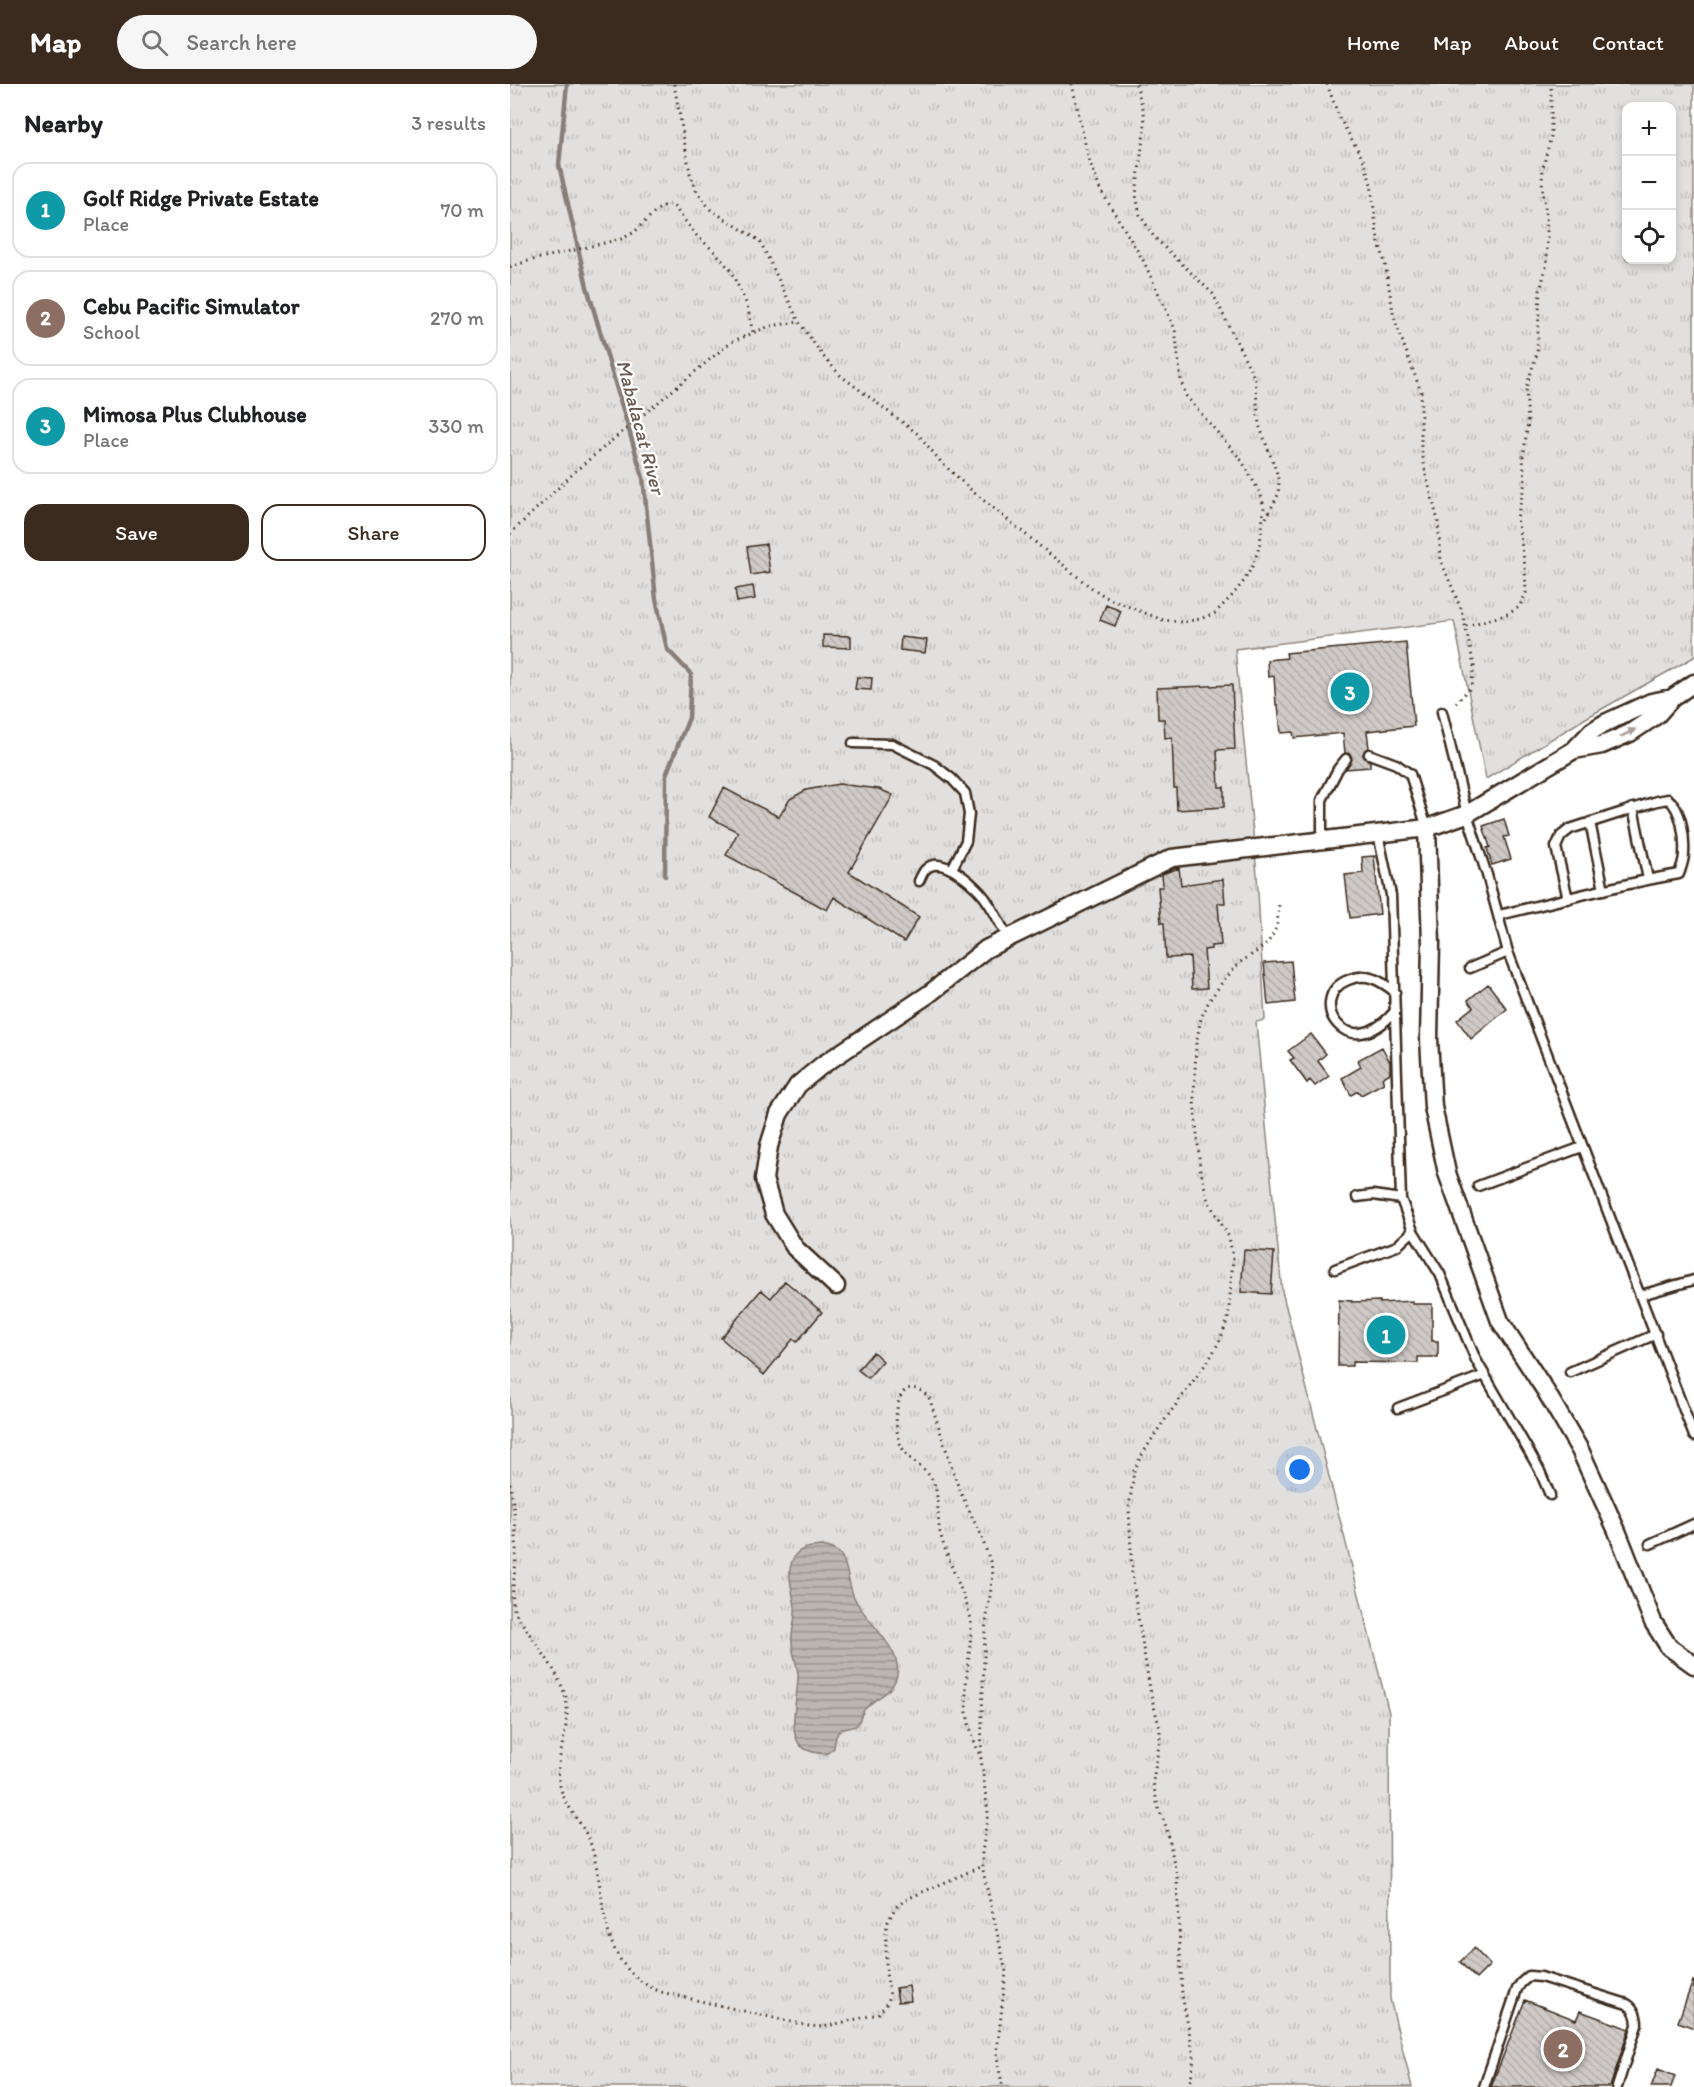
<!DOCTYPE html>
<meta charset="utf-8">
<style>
body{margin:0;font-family:Itim,sans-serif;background:#f6f6f6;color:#202124}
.controls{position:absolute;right:18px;top:18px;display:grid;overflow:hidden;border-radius:12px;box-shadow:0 3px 9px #0003}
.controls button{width:54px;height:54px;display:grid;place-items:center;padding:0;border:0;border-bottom:2px solid #e0e0e0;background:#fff;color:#202124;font:30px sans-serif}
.you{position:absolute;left:790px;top:1386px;width:21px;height:21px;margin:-15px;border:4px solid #fff;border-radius:50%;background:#1a73e8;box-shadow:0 0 0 9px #1a73e833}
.badge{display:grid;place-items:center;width:39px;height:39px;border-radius:50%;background:#3b2a1e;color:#fff;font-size:20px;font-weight:700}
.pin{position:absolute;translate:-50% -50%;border:3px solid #fff;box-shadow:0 2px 6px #0006}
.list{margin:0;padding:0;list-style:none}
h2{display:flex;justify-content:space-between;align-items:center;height:78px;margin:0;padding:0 24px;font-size:26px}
h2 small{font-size:20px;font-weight:400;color:#757577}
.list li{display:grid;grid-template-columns:39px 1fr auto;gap:18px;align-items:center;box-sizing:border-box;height:96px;margin:0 12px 12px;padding:0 12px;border:2px solid #e0e0e0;border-radius:18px}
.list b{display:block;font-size:22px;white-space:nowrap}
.list p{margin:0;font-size:20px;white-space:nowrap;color:#757577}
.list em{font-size:20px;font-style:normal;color:#757577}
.actions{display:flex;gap:12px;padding:18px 24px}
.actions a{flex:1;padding:14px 0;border:2px solid #3b2a1e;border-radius:18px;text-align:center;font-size:21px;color:#3b2a1e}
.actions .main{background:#3b2a1e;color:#fff}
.icon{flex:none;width:33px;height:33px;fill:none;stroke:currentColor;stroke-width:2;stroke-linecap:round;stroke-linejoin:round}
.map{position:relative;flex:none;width:1184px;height:2003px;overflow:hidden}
header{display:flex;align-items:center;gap:36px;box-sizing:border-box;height:84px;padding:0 30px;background:#3b2a1e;color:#fff}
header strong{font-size:28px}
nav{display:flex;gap:33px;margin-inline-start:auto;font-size:21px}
.search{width:420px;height:54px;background:#f6f6f6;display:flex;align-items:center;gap:15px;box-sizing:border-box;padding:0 21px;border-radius:33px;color:#757577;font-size:22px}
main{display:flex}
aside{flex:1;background:#fff}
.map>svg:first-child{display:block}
</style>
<header>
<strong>Map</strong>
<div class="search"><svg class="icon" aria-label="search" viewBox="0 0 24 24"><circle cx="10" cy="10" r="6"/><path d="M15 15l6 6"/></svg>Search here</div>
<nav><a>Home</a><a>Map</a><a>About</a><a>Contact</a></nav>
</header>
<main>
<aside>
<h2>Nearby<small>3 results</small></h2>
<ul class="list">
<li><span class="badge" style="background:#0f9aa8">1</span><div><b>Golf Ridge Private Estate</b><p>Place</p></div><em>70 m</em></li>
<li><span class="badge" style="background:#8d6e63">2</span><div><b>Cebu Pacific Simulator</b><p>School</p></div><em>270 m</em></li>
<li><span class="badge" style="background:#0f9aa8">3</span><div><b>Mimosa Plus Clubhouse</b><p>Place</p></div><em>330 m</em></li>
</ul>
<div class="actions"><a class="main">Save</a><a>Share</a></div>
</aside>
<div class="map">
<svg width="1184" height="2003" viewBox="0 0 1184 2003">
<defs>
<pattern id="grass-tufts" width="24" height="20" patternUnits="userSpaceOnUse" patternTransform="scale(1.5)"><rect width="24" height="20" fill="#e2e0de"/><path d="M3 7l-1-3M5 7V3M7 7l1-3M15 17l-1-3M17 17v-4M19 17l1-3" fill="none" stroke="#c3c0be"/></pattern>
<pattern id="water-rules" width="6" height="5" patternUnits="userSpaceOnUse" patternTransform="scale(1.5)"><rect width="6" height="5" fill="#bcb6b3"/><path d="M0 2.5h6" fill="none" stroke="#9a9491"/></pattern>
<pattern id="building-back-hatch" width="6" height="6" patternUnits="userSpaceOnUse" patternTransform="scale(1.5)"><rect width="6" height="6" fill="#cfcac7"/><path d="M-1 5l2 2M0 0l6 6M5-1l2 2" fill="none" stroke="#b3aeaa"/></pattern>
</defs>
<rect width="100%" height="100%" fill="#fff"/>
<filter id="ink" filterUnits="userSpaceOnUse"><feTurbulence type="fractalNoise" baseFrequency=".0167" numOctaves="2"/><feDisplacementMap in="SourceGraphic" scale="12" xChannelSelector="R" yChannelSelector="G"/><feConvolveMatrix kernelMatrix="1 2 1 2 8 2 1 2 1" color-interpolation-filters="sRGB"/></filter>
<g filter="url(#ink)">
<path fill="url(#grass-tufts)" stroke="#8e857e" stroke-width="1.5" fill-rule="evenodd" d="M0 0H1184V573L1076 634 976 695 944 537 725 565 747 790 755 936 746 938 772 1207 879 1629 880 1915 902 2003H0ZM1116 22H1162V176H1116Z"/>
<path fill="url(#water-rules)" stroke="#887e77" stroke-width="1.5" d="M312 1462C320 1464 328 1466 332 1473 339 1486 338 1504 346 1517 357 1539 398 1569 385 1597 379 1611 364 1614 355 1625 351 1629 350 1638 347 1641 344 1644 341 1643 338 1643 327 1644 325 1654 324 1664L316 1670C306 1669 294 1668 288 1658 278 1641 289 1609 288 1590 287 1578 281 1567 282 1554 282 1543 286 1534 285 1523 283 1506 275 1489 284 1473 290 1463 302 1463 312 1462Z"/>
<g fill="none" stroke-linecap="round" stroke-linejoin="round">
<path stroke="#887e77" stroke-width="4.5" d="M57 0 49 81 77 203 133 394 146 515 157 565 181 590 179 634 156 691 155 792"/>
</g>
<path fill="url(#building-back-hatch)" stroke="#3b2a1e" stroke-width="1.5" d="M256 460 260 488 241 491 237 463Z
M243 502 245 515 227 518 225 505Z
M596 521 611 527 605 542 590 536Z
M313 551 341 552V564L313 563Z
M391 553 417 556 415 569 390 566Z
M896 558 904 642 857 647 859 664 855 666 853 670 855 674 860 677V683L836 685 842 675 840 670 835 669 833 649 784 654 783 648 771 649 768 621H766L764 592 758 593 757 576 777 574 776 569Z
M347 593 362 594 361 606 345 605Z
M722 601 725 665 707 666 709 703H714V723L667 726 666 704H664L662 653 655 654 654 635H648L647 604Z
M329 700 369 705 383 711 339 788 409 833 394 858 324 813 317 826 216 771 228 748 199 733 214 704 269 733 280 715 296 706Z
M994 735 999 752 994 753 1001 775 982 781 977 764 980 763 973 742Z
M864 772 870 830 840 834 835 791 853 789 852 773Z
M669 784 671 801 713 795 715 819H708L711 861 701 862V865L694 866 697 904 682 905 680 873 656 874 654 839H651L648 803H653L652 790Z
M781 877 785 918 758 921 754 879Z
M978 900 997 925 961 955 947 936 963 923 958 916Z
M801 950 816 970 808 977 819 992 805 1002 800 996 797 999 780 976 784 974 778 967Z
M872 963 880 978V989L872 994 874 999 851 1011 848 1007 841 1011 832 994 851 983 848 976Z
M734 1166 764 1168 761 1210 731 1208Z
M275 1197 312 1228 287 1258 283 1255 254 1291 211 1254 251 1206 261 1214Z
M829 1216 842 1217V1218L870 1217V1219L902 1217V1220H922V1257H928V1273H908V1279L842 1278V1282H828Z
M363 1268 373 1277 358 1294 348 1286Z
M964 1864 980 1881 966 1895 950 1878Z
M1183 1897H1184V1944L1168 1938Z
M399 1902 401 1917 388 1918 386 1904Z
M1015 1916 1066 1936 1070 1927 1119 1945 1100 2003H981Z
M1148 1985 1165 1992 1161 2003H1141Z"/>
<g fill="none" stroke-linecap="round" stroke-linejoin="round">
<defs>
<path id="lane" d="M932 628 957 730 977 791 998 868 1184 1352
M343 659 382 660 424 681 442 695 455 709 459 730 456 757 442 785
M859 670 886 680 900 690 917 744
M1123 724 1138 795
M1080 738 1094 806
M868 750 881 811 891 1115 903 1147 930 1190 966 1276 1029 1385 1040 1411
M812 757V716L828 685 836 675
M409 797C411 793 413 787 416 785 432 769 469 804 477 817 485 828 490 841 498 853
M989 831C1049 817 1109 800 1169 790 1171 784 1174 777 1174 770 1175 754 1172 725 1158 715L1147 717 1060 745 1051 752 1046 763 1058 815
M960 884 998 868
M885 908C870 896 856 888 838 896 795 913 836 985 885 927
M968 1102 1072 1063
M847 1113 863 1111 891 1115
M825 1185 887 1162 903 1147
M1131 1211 1184 1196
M1060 1288 1146 1250
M888 1324 975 1291
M1140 1460 1184 1440
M974 2003 1007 1905 1011 1899 1019 1892 1031 1893 1117 1920C1125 1925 1127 1932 1127 1941L1107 2003"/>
<path id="street" d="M1064 666 1092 661 1120 649 1147 631 1162 614 1184 599
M917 744 921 859 919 955 923 1023 937 1089 990 1237 1035 1306 1070 1366 1107 1447 1143 1538 1159 1563 1184 1581
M326 1202 285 1164 264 1130 254 1095 259 1062 269 1030 288 1001 311 982 419 910 476 865 662 774 917 744 957 730 1064 666 1082 647 1095 639 1141 618 1162 614"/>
</defs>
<use href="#lane" stroke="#3b2a1e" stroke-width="13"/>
<use href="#street" stroke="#3b2a1e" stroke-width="21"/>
<path stroke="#3b2a1e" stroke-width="3" stroke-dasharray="1.5 4.5" stroke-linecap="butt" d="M164 0 180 89 187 108 201 126 250 157 289 238 313 272 330 291 408 350 431 378 461 406 579 502 599 515 653 536 672 538 690 535 705 529 721 513 734 497 744 479 750 460 754 423 751 411 732 377 676 312 671 297 665 245 633 176 590 105 578 73 562 0
M626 0 634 28 635 39 626 111 630 131 644 153 703 210 745 295 749 341 766 386 769 399 768 411 754 438
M817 0 829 33 854 77 861 100 867 151 875 179 884 234 911 308V362L916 391 928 437 931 477 952 527 964 582 961 603 943 622
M0 183 18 177 111 155C115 153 120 151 124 148 135 140 148 118 163 121L186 151 207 170 221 187 237 221 243 249
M0 450 70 383 221 258 260 242 289 238
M956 542 998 530 1009 523 1016 509 1015 482 1007 434 1015 398 1013 373 1018 339 1016 304 1027 269 1030 207 1037 179V141L1032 97 1033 83 1041 52V0
M0 1399C4 1423 7 1447 6 1471 6 1489 0 1508 4 1525 7 1533 14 1541 18 1548 33 1569 50 1591 56 1615 61 1643 46 1669 49 1696 52 1722 73 1737 81 1761 99 1818 84 1880 151 1908L299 1942 313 1943 368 1930 377 1920 380 1912 376 1889V1846L378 1838 385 1824 397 1815 472 1782
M471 1675C464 1657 456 1636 456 1615 455 1588 462 1562 461 1535 453 1505 437 1477 430 1448 427 1433 429 1416 425 1402 419 1382 396 1380 389 1356 382 1334 387 1284 419 1313L449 1405 472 1454 481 1480 483 1491 475 1546 472 1633 471 1675 478 1729 472 1769V1782L496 1888 487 1967 488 1981 493 2003
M680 2003 684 1972 672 1911 667 1794 657 1745 648 1723 645 1709 643 1697 650 1655V1645L641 1611 628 1533 622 1489 619 1424 624 1387 630 1374 649 1344 700 1274 710 1256 718 1235 723 1175 719 1153 698 1117 690 1084 684 1016 686 960 691 934 699 917 711 900 729 879 755 862 761 854 767 842 769 820"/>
<use href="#lane" stroke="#fff" stroke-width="8"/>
<use href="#street" stroke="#fff" stroke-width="16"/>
</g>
<defs><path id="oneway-solid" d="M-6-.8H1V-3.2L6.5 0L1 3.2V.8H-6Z" transform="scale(1.5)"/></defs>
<use fill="#a79f9a" href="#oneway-solid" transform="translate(1118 649) rotate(-27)"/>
</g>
<g text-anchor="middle" stroke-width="4.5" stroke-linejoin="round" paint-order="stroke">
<g font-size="20" font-style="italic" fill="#685b52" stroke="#fff">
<text transform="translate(131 343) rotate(75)" y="7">Mabalacat River</text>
</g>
</g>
</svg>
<div class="controls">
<button>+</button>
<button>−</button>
<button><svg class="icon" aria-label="locate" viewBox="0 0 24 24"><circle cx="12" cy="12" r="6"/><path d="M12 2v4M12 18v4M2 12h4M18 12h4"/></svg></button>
</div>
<div class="you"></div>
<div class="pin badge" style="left:876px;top:1251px;background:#0f9aa8">1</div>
<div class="pin badge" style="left:1053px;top:1965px;background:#8d6e63">2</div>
<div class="pin badge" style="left:840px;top:608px;background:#0f9aa8">3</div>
</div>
</main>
